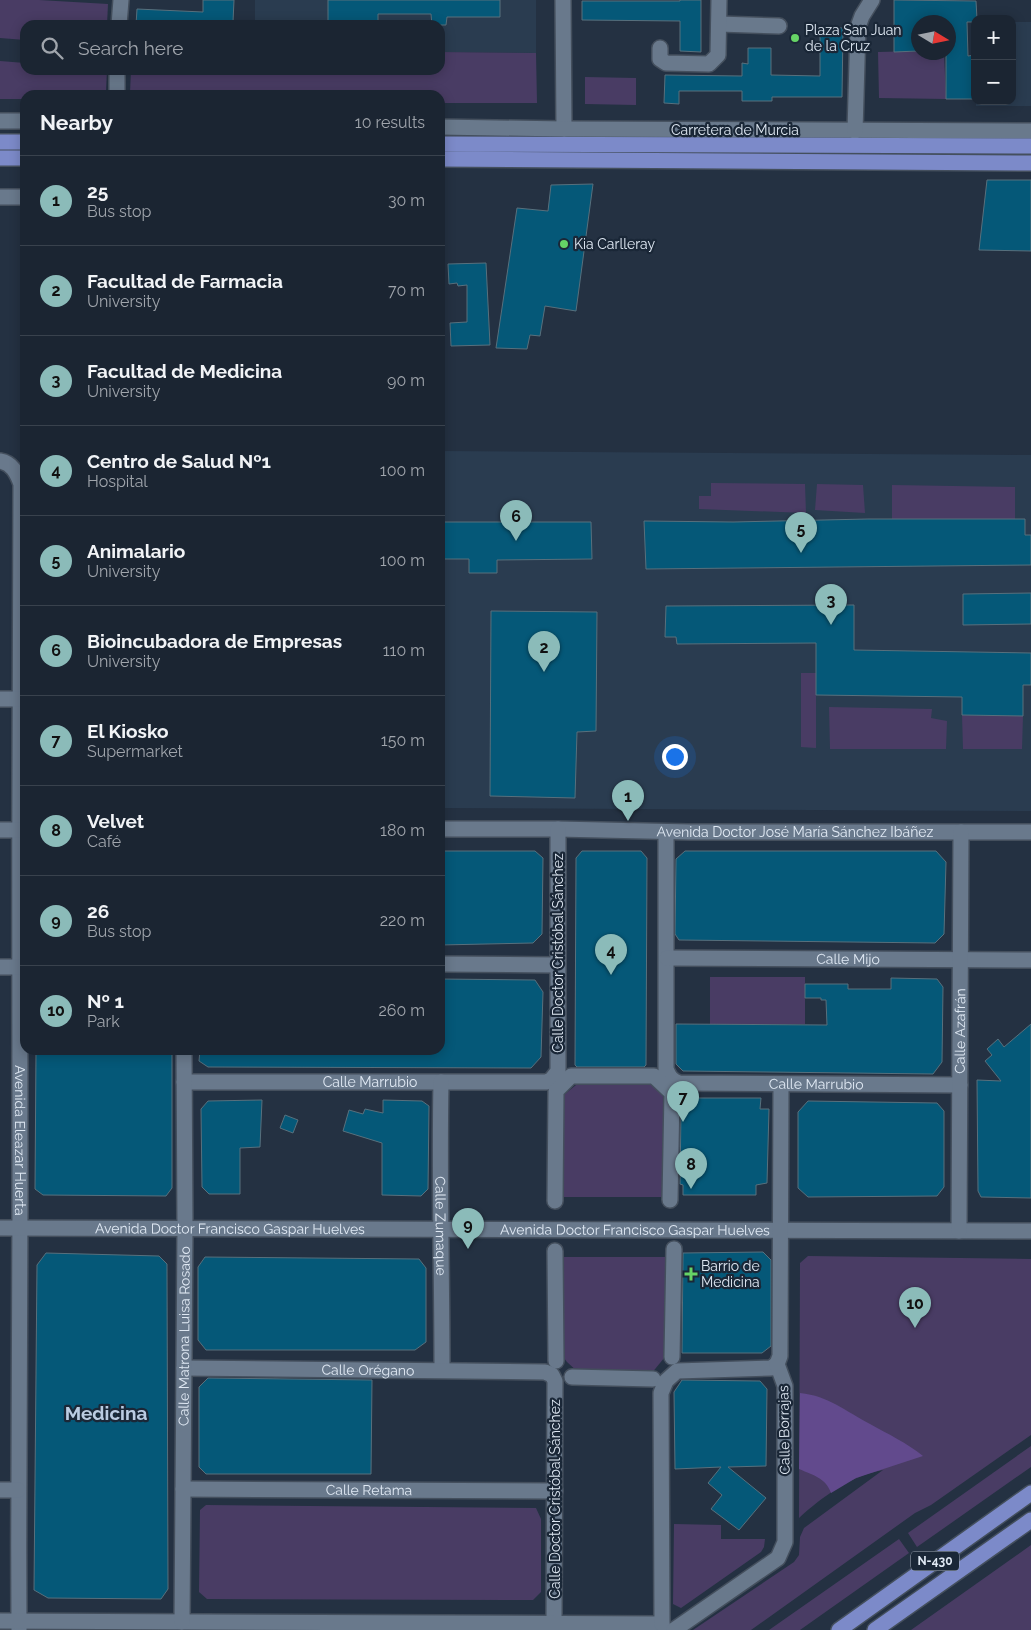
<!DOCTYPE html>
<meta charset="utf-8">
<style>
body{margin:0;font-family:Raleway,sans-serif;background:#242d3a;color:#f1f3f6}
.controls{position:absolute;right:15px;top:15px;display:grid;overflow:hidden;border-radius:10px;box-shadow:0 2px 12px #0003}
.controls button{width:45px;height:45px;display:grid;place-items:center;padding:0;border:0;border-bottom:1px solid #39424d;background:#1b2532;color:#f1f3f6;font:25px sans-serif}
.compass{position:absolute;left:911px;top:15px;width:45px;height:45px;border-radius:50%;background:#1b2532;box-shadow:0 2px 12px #0003;rotate:100deg}
.you{position:absolute;left:674px;top:756px;width:18px;height:18px;margin:-12px;border:4px solid #fff;border-radius:50%;background:#1a73e8;box-shadow:0 0 0 8px #1a73e833}
.badge{display:grid;place-items:center;width:32px;height:32px;border-radius:50%;background:#8bbbb9;color:#111;font-size:16px;font-weight:700}
.pin{position:absolute;translate:-50% -41px;filter:drop-shadow(0 1px 2px #0008)}
.pin::after{content:'';position:absolute;top:26px;width:18px;height:15px;background:inherit;clip-path:polygon(0 0,100% 0,50% 100%)}
.list{margin:0;padding:0;list-style:none}
h2{display:flex;justify-content:space-between;align-items:center;height:65px;margin:0;padding:0 20px;font-size:21px}
h2 small{font-size:16px;font-weight:400;color:#a0a5ac}
.list li{display:grid;grid-template-columns:32px 1fr auto;gap:15px;align-items:center;box-sizing:border-box;height:90px;padding:0 20px;border-top:1px solid #39424d}
.list b{display:block;font-size:19px;white-space:nowrap}
.list p{margin:0;font-size:16px;white-space:nowrap;color:#a0a5ac}
.list em{font-size:16px;font-style:normal;color:#a0a5ac}
.icon{flex:none;width:28px;height:28px;fill:none;stroke:currentColor;stroke-width:2;stroke-linecap:round;stroke-linejoin:round}
.map{position:relative;flex:none;width:1031px;height:1630px;overflow:hidden}
.search{position:absolute;background:#1b2532;box-shadow:0 2px 12px #0003;left:20px;top:20px;width:425px;height:55px;display:flex;align-items:center;gap:12px;box-sizing:border-box;padding:0 18px;border-radius:15px;color:#a0a5ac;font-size:19px}
.panel{position:absolute;background:#1b2532;box-shadow:0 2px 12px #0003;left:20px;top:90px;width:425px;height:965px;border-radius:15px}
.map>svg:first-child{display:block}
</style>
<div class="map">
<svg width="1031" height="1630" viewBox="0 0 1031 1630">
<rect width="100%" height="100%" fill="#243142"/>
<path fill="#2a3c50" d="M255 0H536V53L440 52V25H255Z
M1012 22H1031V106H976V101H1012Z
M440 451 1031 455V811L440 808Z"/>
<path fill="#493c64" d="M0 0H39L108 4 107 25H25V40L0 38Z
M918 51 944 53 946 99 879 98 878 52Z
M440 52 536 53 537 103H440V95H133L130 93 131 70H440Z
M0 61 25 63V70H107L106 91 103 95H25V99H0Z
M585 77 636 78V105L585 104Z
M711 483 805 484 806 513 699 509V496H711Z
M817 484 863 485 865 513 815 510Z
M892 485 1015 487V519L892 520Z
M801 673H816V748L801 747Z
M829 707 932 709 931 718 947 721 946 749H830Z
M962 715 1023 716 1022 749H963Z
M710 977H805V1024H710Z
M581 1081H655L668 1099 669 1197H559L560 1098Z
M808 1256 1031 1259V1435L931 1505 915 1513 751 1630H693L794 1562 799 1555 800 1537 804 1528 883 1470C852 1475 822 1497 799 1518L800 1263Z
M561 1257H668L669 1352 651 1374 579 1373 567 1362 560 1353Z
M1031 1446V1467L917 1547 908 1533Z
M206 1505 536 1508 541 1519V1592L533 1600 207 1599 199 1592 200 1510Z
M674 1524 721 1525V1539H765L764 1547 761 1552 681 1608 673 1604Z
M899 1539 909 1553 800 1630H769Z
M1031 1545V1630H911Z"/>
<path fill="#624a8d" d="M800 1393C829 1396 845 1411 870 1424 888 1434 907 1443 923 1456L856 1478 831 1493C826 1478 813 1475 799 1469Z"/>
<path fill="#055878" stroke="#58707d" d="M203 0H234L233 22 206 21V25H136L137 9 203 12Z
M328 0H500V17H447L446 25H432L431 14H378V25H328Z
M680 0H701V52L680 51V21L582 20V1H680Z
M894 0 976 1 977 19H975V22H967L968 56 975 55V99H946V52H948V21L924 20V22H918V51L894 52Z
M820 27 843 28 842 97H772V101H742V91H679V104L664 103 665 75 742 76V63L748 64V48H771V75L820 76Z
M987 180H1031V251L979 250Z
M593 184 576 311 545 306 540 336 530 335 527 349 496 348 517 208 548 211 551 185Z
M486 263 490 345 451 346 450 323 467 322V285L458 286 457 283 449 284 448 264Z
M868 519H1025V535H1031V565L646 569 644 521 733 522Z
M440 522H591L592 559 497 560V573H469V559H440Z
M1031 593V624L963 625V594Z
M854 605V650L1031 653V685H1023V716L962 715V697L816 695V643L677 644 676 637H665L666 606Z
M491 611 597 612 596 731 577 732 575 798 490 796Z
M440 851H535L543 858 542 934 533 943 440 945Z
M582 851H641L647 858 646 1065 644 1067H577L575 1065 576 858Z
M685 851H936L946 862 944 934 935 943 679 940 675 934 676 859Z
M891 978 937 979 943 987 942 1062 933 1074 683 1071 676 1064V1024L827 1025 826 1000H821V998H805V984H848V989H891Z
M440 979 535 980 543 992 541 1057 531 1068 208 1067 199 1061 200 1050H440Z
M1031 1024V1198L981 1197 978 1191 977 1080 1001 1081 985 1061 992 1055 987 1049 998 1039 1004 1047Z
M36 1050H172V1188L166 1196 43 1195 35 1189Z
M684 1098H761L760 1109H769L767 1183 756 1185V1195H683V1185L680 1184 681 1109H684Z
M262 1100 260 1147 240 1148V1194H209L202 1187 201 1109 208 1101Z
M383 1100 422 1101 429 1106 428 1189 421 1196 382 1195V1143L343 1131 349 1110 363 1114 365 1109 383 1113Z
M808 1101 937 1103 944 1111V1187L937 1196 808 1197 798 1188V1112Z
M285 1115 298 1120 293 1133 280 1128Z
M763 1252 771 1260V1346L762 1353H682L683 1253Z
M46 1253 159 1256 167 1264 168 1589 161 1599 48 1598 34 1590 37 1265Z
M205 1257 419 1259 426 1268V1342L415 1350H206L198 1340V1267Z
M208 1378 372 1380 371 1474H206L199 1467V1387Z
M682 1380 760 1381 767 1389 766 1466 728 1467 766 1498 739 1530 711 1509 722 1495 708 1483 721 1467 675 1469 674 1392Z"/>
<g fill="none" stroke-linecap="round" stroke-linejoin="round">
<defs>
<g id="minor">
<path d="M563 0 564 129"/>
<path d="M719 24 779 26"/>
<path d="M119 25 121 0"/>
<path d="M660 48V59L666 63 709 64 718 55 719 0"/>
<path d="M117 95V70"/>
<path d="M0 121H25"/>
<path d="M440 127 564 129 1031 131"/>
<path d="M855 131 858 27 862 16 872 0"/>
<path d="M0 197H25"/>
<path id="s1" d="M0 461C12 463 17 473 21 484 19 724 20 964 20 1204 20 1346 18 1488 19 1630"/>
<path d="M0 699H19"/>
<path id="s2" d="M440 829H558L689 832H1031"/>
<path d="M0 830H25"/>
<path id="s3" d="M666 832V1069C669 1076 671 1080 679 1083L960 1085"/>
<path id="s4" d="M667 958 1031 960"/>
<path d="M440 964 557 965"/>
<path d="M0 967H21"/>
<path id="s5" d="M184 1082H546L551 1080 558 1071V829"/>
<path id="s6" d="M441 1082C439 1178 442 1274 442 1370"/>
<path d="M555 1201 556 1091 571 1076H654L672 1093 670 1200"/>
<path id="s7" d="M0 1228 1031 1231"/>
<path id="s8" d="M959 1231 961 832"/>
<path d="M555 1251 556 1361"/>
<path d="M672 1357 674 1249"/>
<path id="s9" d="M184 1368 545 1372 552 1375 555 1381 554 1623"/>
<path d="M572 1377 653 1379"/>
<path id="s10" d="M183 1489 555 1491"/>
<path d="M0 1490H18"/>
<path d="M0 1621 662 1624"/>
<path id="s11" d="M182 1622 185 1228 184 1050"/>
<path d="M662 1624 661 1393 666 1381 677 1371 771 1368 777 1364"/>
<path d="M674 1630 778 1558 785 1542V1386L777 1364 780 1356 781 1084"/>
</g>
<path id="major" d="M0 142H25
M440 144 1031 146
M0 158H25
M440 159 1031 163
M839 1630 1031 1493
M875 1630 1031 1520"/>
</defs>
<use href="#minor" stroke="#444f5d" stroke-width="18"/>
<use href="#major" stroke="#444f5d" stroke-width="18"/>
<use href="#minor" stroke="#69798c" stroke-width="15"/>
<use href="#major" stroke="#7c8ac9" stroke-width="15"/>
</g>
<g fill="#66d466" stroke="#1a2737" stroke-width="2">
<circle cx="795" cy="38" r="5"/>
<circle cx="564" cy="244" r="5"/>
<path d="M688.5 1266.5h5v5h5v5h-5v5h-5v-5h-5v-5h5z"/>
</g>
<g text-anchor="middle" stroke-width="4.5" stroke-linejoin="round" paint-order="stroke">
<rect fill="#1a2737" stroke="#a4aebb" stroke-width="1" x="911" y="1551.5" width="48" height="19" rx="4"/>
<g font-size="12" font-weight="bold" fill="#dfe8f3">
<text x="935" y="1565">N-430</text>
</g>
<g font-size="14" fill="#dfe8f3" stroke="#1a2737" text-anchor="start">
<text x="805" y="35">Plaza San Juan<tspan x="805" dy="16">de la Cruz</tspan></text>
<text x="574" y="249">Kia Carlleray</text>
<text x="701" y="1271">Barrio de<tspan x="701" dy="16">Medicina</tspan></text>
</g>
<g font-size="14" fill="#dfe8f3" stroke="#1a2737">
<text x="735" y="135">Carretera de Murcia</text>
<text dy="5" stroke="none"><textPath href="#s2" startOffset="355">Avenida Doctor José María Sánchez Ibáñez</textPath></text>
<text transform="translate(558 953) rotate(-90)" y="5">Calle Doctor Cristóbal Sánchez</text>
<text dy="5" stroke="none"><textPath href="#s4" startOffset="181">Calle Mijo</textPath></text>
<text dy="5" stroke="none"><textPath href="#s8" startOffset="200">Calle Azafrán</textPath></text>
<text dy="5" stroke="none"><textPath href="#s5" startOffset="186">Calle Marrubio</textPath></text>
<text dy="5" stroke="none"><textPath href="#s3" startOffset="394">Calle Marrubio</textPath></text>
<text dy="5" stroke="none"><textPath href="#s1" startOffset="689">Avenida Eleazar Huerta</textPath></text>
<text dy="5" stroke="none"><textPath href="#s6" startOffset="144">Calle Zumaque</textPath></text>
<text dy="5" stroke="none"><textPath href="#s7" startOffset="230">Avenida Doctor Francisco Gaspar Huelves</textPath></text>
<text dy="5" stroke="none"><textPath href="#s7" startOffset="635">Avenida Doctor Francisco Gaspar Huelves</textPath></text>
<text dy="5" stroke="none"><textPath href="#s11" startOffset="286">Calle Matrona Luisa Rosado</textPath></text>
<text dy="5" stroke="none"><textPath href="#s9" startOffset="184">Calle Orégano</textPath></text>
<text transform="translate(784 1430) rotate(-91)" y="5">Calle Borrajas</text>
<text dy="5" stroke="none"><textPath href="#s10" startOffset="186">Calle Retama</textPath></text>
<text transform="translate(555 1499) rotate(-90)" y="5">Calle Doctor Cristóbal Sánchez</text>
</g>
<g font-size="19" font-weight="bold" fill="#bbcce2" stroke="#1a2737">
<text x="106" y="1420">Medicina</text>
</g>
</g>
</svg>
<div class="controls">
<button>+</button>
<button>−</button>
</div>
<svg class="compass" viewBox="-18 -18 36 36"><path d="M0-13l5 13h-10z" fill="#e53935"/><path d="M0 13l5-13h-10z" fill="#a0a5ac"/></svg>
<div class="you"></div>
<div class="pin badge" style="left:628px;top:821px">1</div>
<div class="pin badge" style="left:544px;top:672px">2</div>
<div class="pin badge" style="left:831px;top:625px">3</div>
<div class="pin badge" style="left:611px;top:975px">4</div>
<div class="pin badge" style="left:801px;top:553px">5</div>
<div class="pin badge" style="left:516px;top:541px">6</div>
<div class="pin badge" style="left:683px;top:1122px">7</div>
<div class="pin badge" style="left:691px;top:1189px">8</div>
<div class="pin badge" style="left:468px;top:1249px">9</div>
<div class="pin badge" style="left:915px;top:1328px">10</div>
<div class="search"><svg class="icon" aria-label="search" viewBox="0 0 24 24"><circle cx="10" cy="10" r="6"/><path d="M15 15l6 6"/></svg>Search here</div>
<section class="panel">
<h2>Nearby<small>10 results</small></h2>
<ul class="list">
<li><span class="badge">1</span><div><b>25</b><p>Bus stop</p></div><em>30 m</em></li>
<li><span class="badge">2</span><div><b>Facultad de Farmacia</b><p>University</p></div><em>70 m</em></li>
<li><span class="badge">3</span><div><b>Facultad de Medicina</b><p>University</p></div><em>90 m</em></li>
<li><span class="badge">4</span><div><b>Centro de Salud Nº1</b><p>Hospital</p></div><em>100 m</em></li>
<li><span class="badge">5</span><div><b>Animalario</b><p>University</p></div><em>100 m</em></li>
<li><span class="badge">6</span><div><b>Bioincubadora de Empresas</b><p>University</p></div><em>110 m</em></li>
<li><span class="badge">7</span><div><b>El Kiosko</b><p>Supermarket</p></div><em>150 m</em></li>
<li><span class="badge">8</span><div><b>Velvet</b><p>Café</p></div><em>180 m</em></li>
<li><span class="badge">9</span><div><b>26</b><p>Bus stop</p></div><em>220 m</em></li>
<li><span class="badge">10</span><div><b>Nº 1</b><p>Park</p></div><em>260 m</em></li>
</ul>
</section>
</div>
